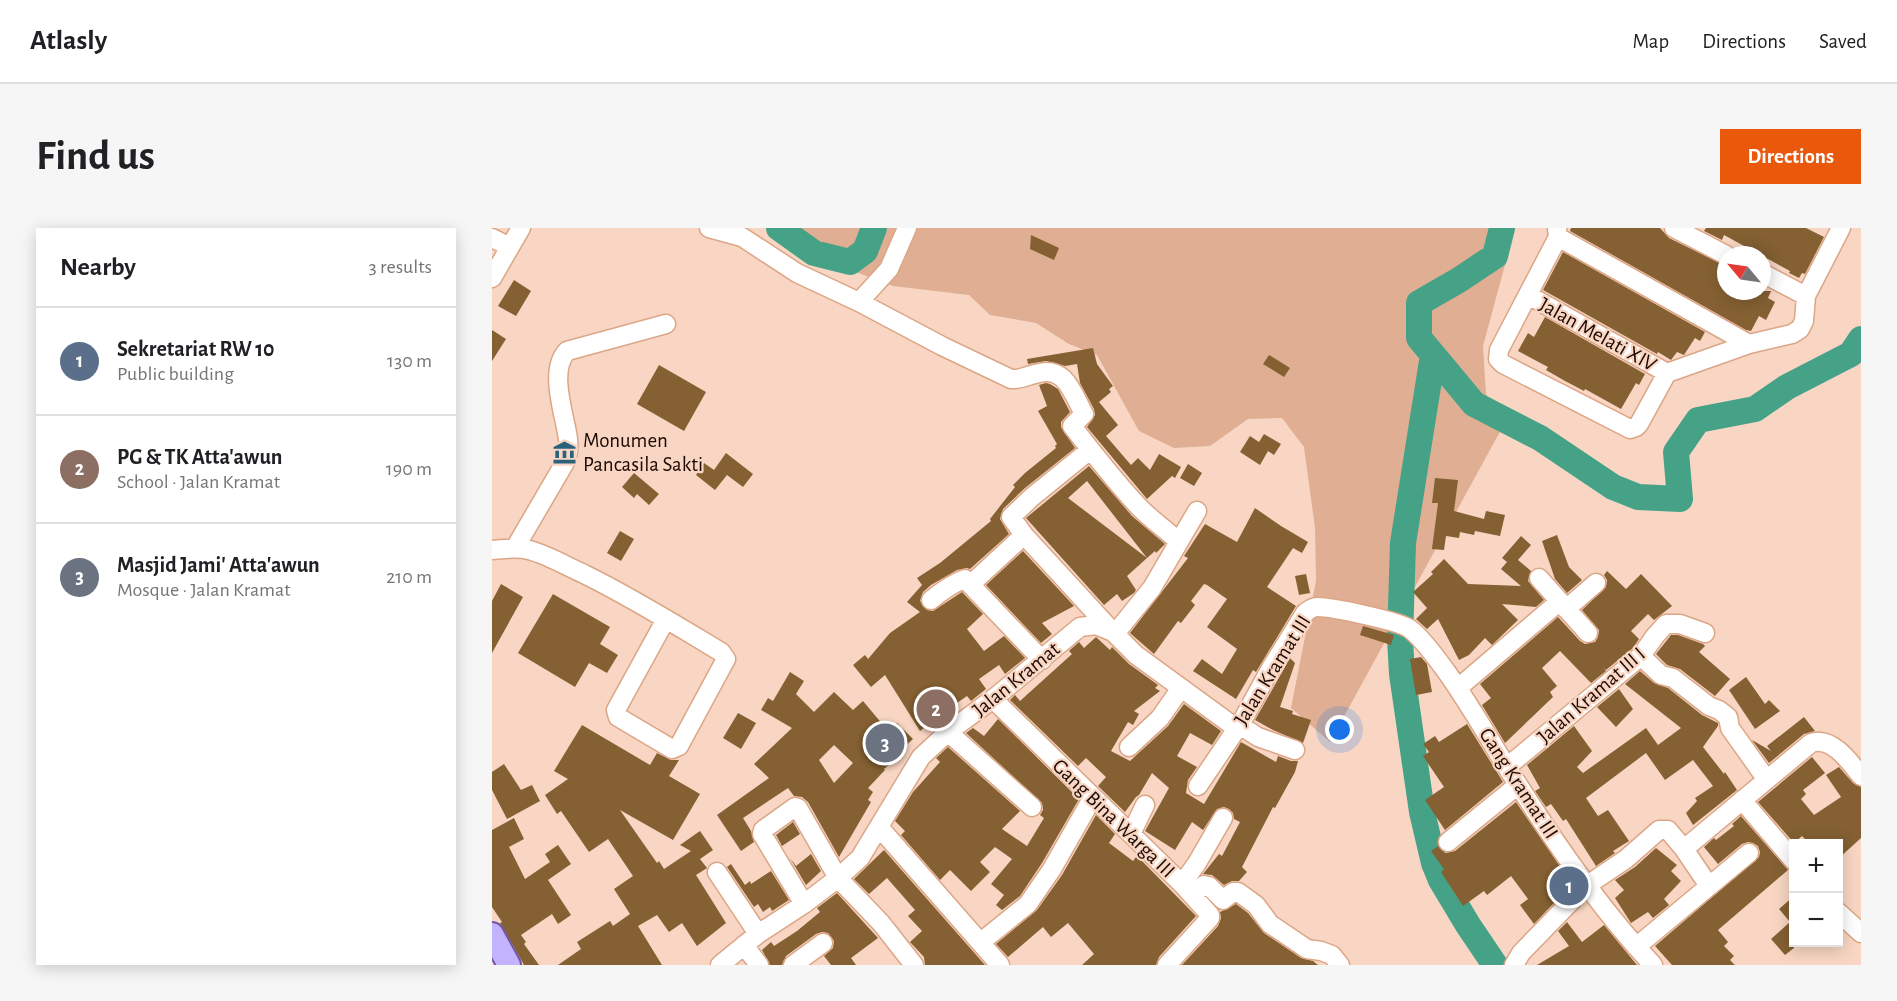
<!DOCTYPE html>
<meta charset="utf-8">
<style>
body{margin:0;font-family:"Alegreya Sans",sans-serif;background:#f6f6f6;color:#202124}
.controls{position:absolute;right:18px;bottom:18px;display:grid;overflow:hidden;border-radius:0px;box-shadow:0 3px 15px #0003}
.controls button{width:54px;height:54px;display:grid;place-items:center;padding:0;border:0;border-bottom:2px solid #e0e0e0;background:#fff;color:#202124;font:30px sans-serif}
.compass{position:absolute;left:1225px;top:18px;width:54px;height:54px;border-radius:50%;background:#fff;box-shadow:0 3px 15px #0003;rotate:299deg}
.you{position:absolute;left:848px;top:502px;width:21px;height:21px;margin:-15px;border:4px solid #fff;border-radius:50%;background:#1a73e8;box-shadow:0 0 0 9px #1a73e833}
.badge{display:grid;place-items:center;width:39px;height:39px;border-radius:50%;background:#ea580c;color:#fff;font-size:20px;font-weight:700}
.pin{position:absolute;translate:-50% -50%;border:3px solid #fff;box-shadow:0 2px 6px #0006}
.list{margin:0;padding:0;list-style:none}
h2{display:flex;justify-content:space-between;align-items:center;height:78px;margin:0;padding:0 24px;font-size:26px}
h2 small{font-size:20px;font-weight:400;color:#757577}
.list li{display:grid;grid-template-columns:39px 1fr auto;gap:18px;align-items:center;box-sizing:border-box;height:108px;padding:0 24px;border-top:2px solid #e0e0e0}
.list b{display:block;font-size:22px;white-space:nowrap}
.list p{margin:0;font-size:20px;white-space:nowrap;color:#757577}
.list em{font-size:20px;font-style:normal;color:#757577}
.map{position:relative;flex:none;width:1369px;height:737px;overflow:hidden;border-radius:0px}
header{display:flex;align-items:center;gap:36px;box-sizing:border-box;height:84px;padding:0 30px;background:#fff;border-bottom:2px solid #e0e0e0}
header strong{font-size:28px}
nav{display:flex;gap:33px;margin-inline-start:auto;font-size:21px}
.intro{display:flex;align-items:center;justify-content:space-between;box-sizing:border-box;height:144px;padding:0 36px}
h1{margin:0;font-size:42px}
.button{padding:15px 27px;border-radius:0px;background:#ea580c;color:#fff;font-size:21px;font-weight:700}
main{display:flex;gap:36px;padding:0 36px}
aside{flex:1;background:#fff;border-radius:0px;box-shadow:0 3px 15px #0003}
.map>svg:first-child{display:block}
</style>
<header>
<strong>Atlasly</strong>
<nav><a>Map</a><a>Directions</a><a>Saved</a></nav>
</header>
<div class="intro"><h1>Find us</h1><a class="button">Directions</a></div>
<main>
<aside>
<h2>Nearby<small>3 results</small></h2>
<ul class="list">
<li><span class="badge" style="background:#5c6f8a">1</span><div><b>Sekretariat RW 10</b><p>Public building</p></div><em>130 m</em></li>
<li><span class="badge" style="background:#8d6e63">2</span><div><b>PG &amp; TK Atta'awun</b><p>School · Jalan Kramat</p></div><em>190 m</em></li>
<li><span class="badge" style="background:#6b7280">3</span><div><b>Masjid Jami' Atta'awun</b><p>Mosque · Jalan Kramat</p></div><em>210 m</em></li>
</ul>
</aside>
<div class="map">
<svg width="1369" height="737" viewBox="0 0 1369 737">
<rect width="100%" height="100%" fill="#f8d6c3"/>
<path fill="#dfae93" d="M283 0H1023L991 118 994 166 1010 200 838 514 799 480 824 353 823 300 812 219 790 190 756 191 718 218 682 220 647 203 605 127 577 116 544 95 498 87 477 67 401 58 316 26Z"/>
<g fill="none" stroke-linecap="round" stroke-linejoin="round">
<path stroke="#46a287" stroke-width="26" d="M287 0 322 25 358 34 373 23 382 0
M1010 0 1003 28 967 52 927 75V110L982 176 1048 210 1121 259 1146 269 1188 271 1184 224 1206 192 1263 181 1295 159 1359 126 1369 111
M941 127 911 315 908 411 910 446 930 584 942 635 949 652 976 697 1003 737"/>
</g>
<path fill="#846032" fill-rule="evenodd" d="M1079 0H1168L1177 10 1234 38V63H1279L1276 70 1283 74 1274 92 1267 88 1259 103 1254 102 1078 3Z
M1214 0H1314L1332 9 1313 46 1310 45 1307 50 1297 45 1298 43 1232 7 1230 12 1212 3Z
M539 7 567 20 562 32 538 21Z
M1071 24 1213 104 1208 113 1203 110 1192 127 1185 124 1179 132 1166 124 1165 126 1051 62Z
M22 52 39 63 24 88 6 78Z
M1053 89 1153 146 1147 157 1144 155 1129 181 1093 161 1092 163 1073 153 1054 142 1056 139 1026 123 1036 105 1042 109Z
M0 102 14 111 0 133Z
M601 120 605 136 621 158 617 161 619 164 607 174 626 197 614 208 639 237 646 230 658 242 667 226 689 239 683 250 680 248 655 271 595 199 603 187 602 181 588 155 585 136 573 138 554 133 536 136 535 131Z
M777 127 798 140 792 149 771 136Z
M167 137 214 164 192 203 145 176Z
M554 155 558 156 566 161 578 184 569 194V199L583 220 533 260 511 281 508 291 517 306 478 341 475 340 465 342 439 357 431 364 428 373 435 382 441 383 470 364 491 386 475 401 492 423 512 408 533 430 513 446 507 437 487 451 494 461 479 473 475 468 452 484 428 503 393 447 379 459 361 437 373 427 376 431 398 405 428 384 415 374 430 357 425 350 448 335 499 293 498 291 523 259 521 257 533 245 564 220 563 218 565 216 546 183 555 178 547 157Z
M772 206 789 216 782 227 776 223 768 237 748 224 758 208 767 214Z
M234 225 261 246 251 259 235 247 223 262 204 247 212 235 222 242Z
M696 236 710 245 702 258 688 250Z
M597 238 640 288 673 316 664 325 663 323 655 330 595 253 576 270 655 330 635 348 644 362 642 365 630 373 625 366 612 377 534 290Z
M142 245 167 266 157 277 145 266 142 270 130 259Z
M943 250 966 252 962 283 992 291 994 283 1013 287 1008 308 983 303 982 307 968 304 967 310 954 308 952 322 940 321 946 275H940Z
M763 280 789 298 816 314 810 325 801 320 775 359 804 378 764 444 761 442 744 471 701 443 710 431 730 446 745 421 715 399 735 371 715 357 712 356 699 373 703 377 689 395 686 393 662 426 638 405 696 330 692 328 713 296 745 314Z
M128 303 142 311 129 333 115 325Z
M1065 307 1077 339 1090 352 1075 365 1063 351 1050 313Z
M1029 308 1039 317 1026 332 1039 343 1036 353 1052 372 1044 379 1010 376 1026 392 1000 417 993 410 977 427 967 432 946 391 935 401 924 391 935 380 921 364 941 346 939 344 952 331 976 356 1029 358 1009 341 1015 334 1010 330Z
M531 323 582 378 550 395 560 406 549 415 494 357Z
M1115 343 1134 361 1149 346 1180 378 1162 392 1156 386 1139 403 1147 411 1141 420 1114 442 1112 440 1114 443 1099 455 1068 423 1050 440 1065 458 1058 464 1061 469 1013 515 990 477 999 470 988 456 1066 389 1088 413 1093 416 1103 414 1106 409 1107 402 1090 382 1114 359 1115 352 1112 347Z
M814 346 818 365 807 367 803 348Z
M9 356 31 369 0 425V373Z
M61 366 118 399 108 416 126 427 115 445 97 435 83 459 26 425Z
M871 398 902 407 899 417 868 407Z
M1179 407H1186L1211 416 1213 418 1207 424 1238 451 1223 468 1188 441 1175 437 1164 426Z
M604 409 618 422 620 419 637 436 666 457 663 460 668 463 642 483 647 486 641 497 636 494 619 523 638 533 676 498 692 476 729 503 720 517 698 505 685 528 705 539 696 552 694 565 712 576 749 514 784 534 786 528 799 533H806L803 544 783 580 781 579 750 639 755 644 747 653H740L732 657 720 647 711 646 727 626 730 628 748 594 742 591 741 585 737 581 732 579 725 581 711 602 700 594 683 622 653 603 677 560 660 545 647 567 644 569 633 584 606 558 614 549 594 530 586 538 518 472 523 467 528 473 580 426 577 423 579 421 587 414 592 420Z
M929 429 935 436 940 464 924 467 918 431Z
M798 430 803 435 788 479 801 483 800 486 819 492 811 515 781 502 763 492Z
M1148 443 1162 455 1176 460 1210 487 1226 495V498L1211 519 1232 546 1233 544 1245 562 1201 597 1194 585 1205 573 1203 570 1221 558 1201 532 1173 552 1154 525 1094 570 1106 588 1116 582 1137 613 1121 623 1123 625 1104 638 1074 591 1071 593 1059 576 1054 579 1043 563 1048 560 1035 537 1082 498 1100 523 1085 539 1091 545 1154 500 1166 517 1189 500 1133 456Z
M298 444 312 453 304 466 322 484 342 464 361 482 371 473 397 504 405 495 421 511 411 520 413 523 392 541 393 542 376 560 381 564 376 572 379 574 347 629 316 574 310 569 302 568 296 560 251 590 259 603 262 614 249 623 225 587 277 550 262 536 300 500 269 482 276 470 281 473ZM342 517 361 535 342 555 327 532Z
M1254 449 1273 476 1277 472 1288 483 1263 501 1237 462Z
M1127 461 1141 481 1124 499 1105 479Z
M246 485 264 495 249 521 231 510Z
M1312 489 1323 503 1312 506 1277 535 1260 512 1279 523 1275 518Z
M506 491 587 571 550 635 528 668 510 682 504 677 512 667 499 656 520 631 503 619 488 634 498 644 479 663 458 642 448 652 409 607 413 603 403 593 421 564 448 534 444 530 456 519 528 583 510 601 535 618 552 590 548 587 551 582 550 575 474 505 481 500 492 508Z
M975 496 1011 554 953 602 933 572 952 559 931 528 937 524 931 516 943 508 947 514Z
M90 497 158 537 165 525 179 532H187L177 548 208 566 181 612 128 582 165 635 167 633 172 641 199 623 188 617 208 603 221 622 208 631 215 640 204 647 234 695 205 718 190 695 177 704 165 687 146 698 170 737H66L89 721 85 714 118 693 121 698 138 686 122 661 141 648 116 611 97 624 69 583 65 586 53 567 76 551 62 543Z
M1320 529 1333 545 1311 562 1314 566 1309 571 1322 587 1349 569 1334 547 1347 539 1361 555 1369 559V610L1347 630V615H1317L1310 608 1302 615 1266 574Z
M12 536 29 562 40 557 48 573 15 591 0 562V544Z
M1024 574 1080 656 1042 696 1028 677 1036 671 1019 648 995 667 992 663 971 678 949 644 952 641 939 623 946 618 953 625 963 623Z
M604 587 623 606 617 615 641 633 644 629 651 634 704 688 667 729 664 737H590L602 726 576 695 559 709 551 699 516 729 504 716 545 682 570 647Z
M1249 588 1296 642 1226 702 1236 714 1232 718 1242 728 1238 732 1243 737H1180L1163 718 1267 629 1268 624 1266 618 1261 615 1256 614 1250 616 1226 636 1212 619 1222 610 1224 612 1242 598 1240 596Z
M22 590 32 611 17 619 33 651 58 634 53 626 66 617 79 636 56 652 79 687 66 696 60 686 29 707 34 714 32 716 47 737H32L8 695 10 694 0 679V602Z
M301 594 308 606 290 618 284 607Z
M1164 620 1185 637 1179 643 1189 653 1172 671 1177 677 1161 690 1156 684 1139 695 1123 670 1132 662 1123 652 1143 639Z
M392 622 493 737H433L432 729 418 714 430 703 416 688 423 682 395 650 377 666 362 651Z
M319 626 329 643 314 657 298 630 304 638Z
M239 636 253 657 258 653 259 656 279 643 297 672 280 683 278 679 271 684 266 676 262 679 235 639Z
M345 665 386 710 359 730 364 737H339L332 728 341 720 342 713 336 705 330 704 324 706 294 728 290 737H278L270 722 279 714 282 718 305 703 328 684 325 680Z
M1302 668V720L1293 727 1279 711 1298 694 1287 681Z
M744 676 756 685 772 705 809 730 821 733 826 737H690L726 698 729 690 728 684Z
M1075 694 1090 714 1112 697 1145 737H1045L1077 718 1066 703Z"/>
<g fill="none" stroke-linecap="round" stroke-linejoin="round">
<defs>
<path id="minor" d="M217 0 250 9 305 45 367 74 450 118 519 151C528 152 534 148 543 146 573 136 580 164 592 186L580 198C602 226 623 254 648 280 660 292 674 302 686 313
M1065 0 1066 9 1007 122 1006 131 1011 136 1138 201 1144 199 1147 196 1175 145 1257 116 1300 106 1308 101 1312 93 1314 68 1349 0
M1182 0 1234 27
M1066 9 1257 116
M0 10 18 19
M1270 45 1314 68
M0 50 29 0
M1036 67 1175 145
M367 74 397 41 415 0
M598 222 540 269 519 289 532 307 621 404 626 402 660 360 705 283
M23 320 75 231C76 224 77 218 76 211 73 187 56 143 75 123L174 96
M0 322C12 321 25 319 37 322 56 327 74 338 92 346 139 369 184 397 229 424L234 431 187 518 180 521 126 489 124 482 174 391
M1047 350 1096 405
M479 356 532 307
M439 372C447 365 463 354 473 351L550 432
M1074 381 1104 355
M1149 428 1169 447 1181 450 1217 478 1227 482 1236 489 1238 500 1275 552
M966 460 1068 373
M501 471 690 656 718 687V690L675 737
M456 504 540 579
M637 519 668 490 689 460
M1016 538 1149 428 1163 408 1174 396H1188L1213 405
M706 558 750 493 779 440 813 385C817 382 820 379 825 379 840 379 907 393 918 401 931 411 941 426 951 439 979 477 1001 519 1027 558 1067 621 1110 683 1161 737
M1250 572 1302 633
M387 599 508 737
M639 606 653 577
M956 614 1026 557
M1192 621 1217 658
M225 644 266 706
M690 656 705 635 731 590
M700 667 712 657 717 658 731 672 741 664H746L764 677 778 696 815 721 829 723 840 727 848 737
M312 676 270 606 271 602 303 579 306 580 346 650 389 695 422 737
M1346 684 1369 705
M489 714 536 676 560 641 601 569
M252 717 267 737
M1144 719 1257 625
M228 737 266 706 312 676 346 650 368 630 429 529 456 504 501 471 588 399 604 397 621 404 644 427 740 497 746 496 766 509 803 522
M301 737 331 715
M1022 737 1029 725 1094 658 1134 631 1167 602H1176L1192 621 1319 515C1340 508 1358 534 1369 548"/>
<path id="major" d="M0 706 17 737"/>
</defs>
<use href="#minor" stroke="#dca686" stroke-width="21"/>
<use href="#major" stroke="#6f56a4" stroke-width="26"/>
<use href="#minor" stroke="#fff" stroke-width="18"/>
<use href="#major" stroke="#c3b3fd" stroke-width="22"/>
</g>
<defs>
<symbol id="museum-bare" viewBox="-9 -9 18 18"><path d="M0-6L6-3V-2H-6V-3ZM-5-1h2V3h-2ZM-1-1h2V3h-2ZM3-1h2V3H3ZM-6 4H6V6H-6Z" fill="#2a627c" stroke="#f8d6c3" stroke-width="2.5" paint-order="stroke"/></symbol>
</defs>
<g fill-rule="evenodd">
<use href="#museum-bare" x="56" y="208" width="33" height="33"/>
</g>
<g text-anchor="middle" stroke-width="4.5" stroke-linejoin="round" paint-order="stroke">
<g font-size="21" fill="#1c0901" stroke="#f8d6c3">
<text transform="translate(1106 106) rotate(29)" y="7">Jalan Melati XIV</text>
<text transform="translate(780 442) rotate(-58)" y="7">Jalan Kramat III</text>
<text transform="translate(524 451) rotate(-39)" y="7">Jalan Kramat</text>
<text transform="translate(1099 467) rotate(-41)" y="7">Jalan Kramat III I</text>
<text transform="translate(1027 555) rotate(57)" y="7">Gang Kramat III</text>
<text transform="translate(622 590) rotate(44)" y="7">Gang Bina Warga III</text>
</g>
<g font-size="21" fill="#1c0901" stroke="#f8d6c3" text-anchor="start">
<text x="91" y="219">Monumen<tspan x="91" dy="24">Pancasila Sakti</tspan></text>
</g>
</g>
</svg>
<div class="controls">
<button>+</button>
<button>−</button>
</div>
<svg class="compass" viewBox="-18 -18 36 36"><path d="M0-13l5 13h-10z" fill="#e53935"/><path d="M0 13l5-13h-10z" fill="#757577"/></svg>
<div class="you"></div>
<div class="pin badge" style="left:1077px;top:658px;background:#5c6f8a">1</div>
<div class="pin badge" style="left:444px;top:481px;background:#8d6e63">2</div>
<div class="pin badge" style="left:393px;top:515px;background:#6b7280">3</div>
</div>
</main>
